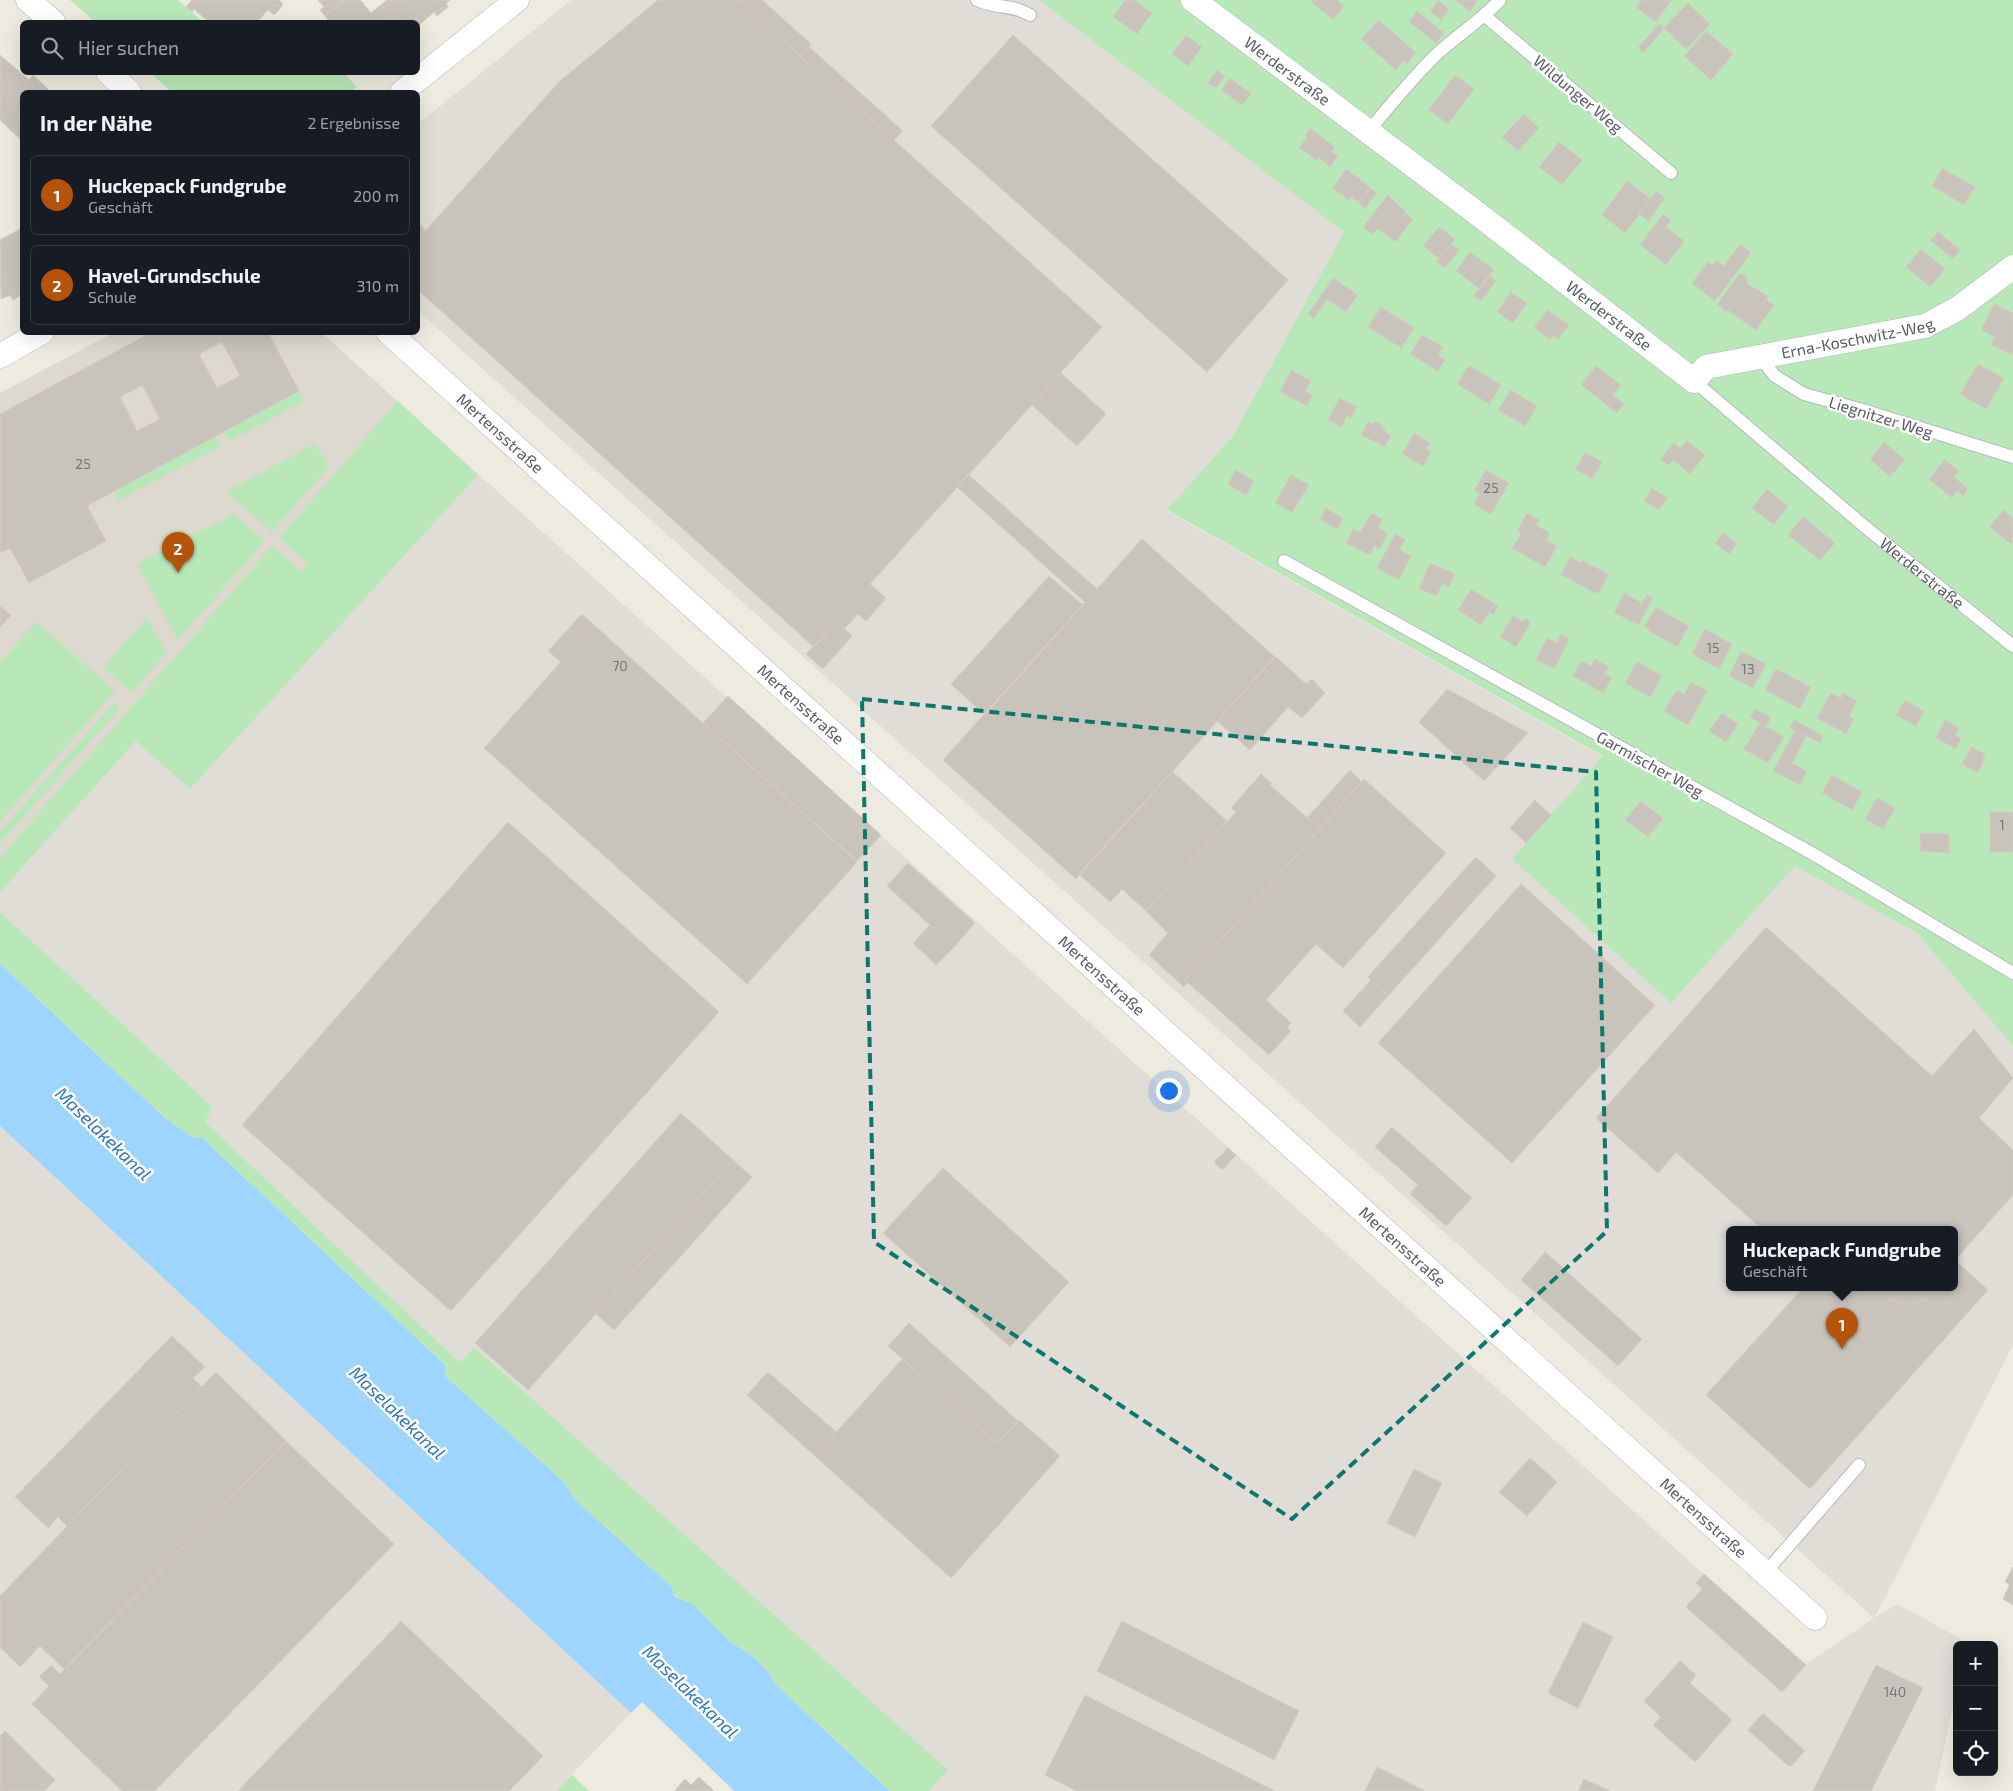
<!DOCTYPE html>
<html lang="de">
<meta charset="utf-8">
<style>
body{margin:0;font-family:"Exo 2",sans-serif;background:#242831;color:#f1f3f6}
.controls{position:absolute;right:15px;bottom:15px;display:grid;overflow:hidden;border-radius:8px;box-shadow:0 5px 20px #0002}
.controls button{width:45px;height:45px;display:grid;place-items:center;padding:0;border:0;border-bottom:1px solid #363941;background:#171b24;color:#f1f3f6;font:25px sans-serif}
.you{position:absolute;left:1168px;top:1090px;width:18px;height:18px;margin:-12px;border:4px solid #fff;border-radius:50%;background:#1a73e8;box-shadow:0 0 0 8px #1a73e833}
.badge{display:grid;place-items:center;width:32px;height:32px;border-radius:50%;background:#b45309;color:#fff;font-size:16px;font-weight:700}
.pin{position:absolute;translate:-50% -41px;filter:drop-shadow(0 1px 2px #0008)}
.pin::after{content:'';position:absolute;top:26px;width:18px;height:15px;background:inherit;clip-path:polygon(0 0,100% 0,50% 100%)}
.popup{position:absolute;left:1726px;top:1226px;width:232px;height:65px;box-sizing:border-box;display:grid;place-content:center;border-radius:8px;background:#171b24;filter:drop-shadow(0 1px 4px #0005);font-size:16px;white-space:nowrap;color:#9ea1a6}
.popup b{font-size:19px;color:#f1f3f6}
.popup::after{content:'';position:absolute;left:50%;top:100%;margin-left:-10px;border:10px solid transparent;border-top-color:#171b24}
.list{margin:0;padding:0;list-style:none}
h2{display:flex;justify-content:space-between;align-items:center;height:65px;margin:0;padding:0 20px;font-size:21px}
h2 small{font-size:16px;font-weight:400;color:#9ea1a6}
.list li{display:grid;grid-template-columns:32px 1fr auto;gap:15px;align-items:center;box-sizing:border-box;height:80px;margin:0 10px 10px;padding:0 10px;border:1px solid #363941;border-radius:8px}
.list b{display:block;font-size:19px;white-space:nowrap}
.list p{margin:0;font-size:16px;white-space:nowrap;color:#9ea1a6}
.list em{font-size:16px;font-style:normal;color:#9ea1a6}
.icon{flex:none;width:28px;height:28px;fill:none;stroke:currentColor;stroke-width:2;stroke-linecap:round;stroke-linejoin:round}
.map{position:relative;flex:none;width:2013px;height:1791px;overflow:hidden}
.search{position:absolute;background:#171b24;box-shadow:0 5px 20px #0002;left:20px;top:20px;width:400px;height:55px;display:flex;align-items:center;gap:12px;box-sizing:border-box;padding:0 18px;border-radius:8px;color:#9ea1a6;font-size:19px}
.panel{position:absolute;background:#171b24;box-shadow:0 5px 20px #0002;left:20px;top:90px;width:400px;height:245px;border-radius:8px}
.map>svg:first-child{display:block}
</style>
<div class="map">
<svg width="2013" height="1791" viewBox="0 0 2013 1791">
<rect width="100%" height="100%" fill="#edeadf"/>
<path fill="#e0ddd7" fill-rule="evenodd" d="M571 0H1039L1345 232 1233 436 1167 511 1603 757 1671 1003 1795 865 1916 932 2013 1046V1345L1875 1617 1898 1604 1966 1642V1645H1957V1687L1935 1791H929L947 1770 474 1347 462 1361H458L205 1122 213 1107 0 912V892L136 741 458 456 1805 1665 1874 1618 418 311V124ZM1730 1230H1954V1288H1730Z
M0 1126 631 1713 556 1791H0Z"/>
<path fill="#ddd9ce" d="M113 333H322L458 456 181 690 0 892V393Z"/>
<path fill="#b8e8b8" d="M70 0H178L203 22H95Z
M1039 0H2013V1046L1916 932 1795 866 1671 1003 1512 859 1603 756 1167 510 1233 436 1344 232Z
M150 73H344L357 87 350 92H172Z
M299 391 304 401 230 441 224 432Z
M398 401 478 475 190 789 136 741 0 892V858L272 546 301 571 308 564 279 538Z
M216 436 221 446 119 500 114 491Z
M315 444 329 466 272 532 226 492Z
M234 514 265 541 178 640 137 564Z
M147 618 166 653 132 693 103 668Z
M36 622 115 691 0 821V663Z
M114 703 120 708 0 843V832Z
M0 912 213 1107 205 1122 458 1361H462L474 1347 948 1770 929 1791H890L775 1684 767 1670 751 1655 729 1641 693 1604 682 1600 674 1595 672 1587 574 1500 564 1482 445 1376V1365L202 1138 192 1137 164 1117 0 964Z
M572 1775 589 1791H556Z"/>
<path fill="#9ed5ff" d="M0 964 164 1117 192 1137 202 1138 445 1365V1376L564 1482 575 1500 672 1587 674 1596 682 1600 693 1604 729 1641 751 1655 767 1670 775 1684 890 1791H734L642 1702 631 1713 0 1126Z"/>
<path fill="#c8c4bc" stroke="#d3ccbd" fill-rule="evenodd" d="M192 0H268L279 10 274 15 268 10 257 22H209L194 9 192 12 186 7Z
M268 0H279L283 4 279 10Z
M318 0H344L325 16 320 10 324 7Z
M343 0H360L371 13 381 5 393 20 396 18 399 22H335L332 19 329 21 325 16Z
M387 0H434L443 11 437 16 434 12 418 26V22H399L396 18 393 20 381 5Z
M434 0H450L446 3 448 7 443 11Z
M658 0H738L1102 327 870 584 886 598 866 621 858 614 844 629 837 622 814 647 418 290V239L559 82Z
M738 0H762L811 44 801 57Z
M1125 0H1134L1152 13 1137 34 1113 17Z
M1313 0H1337L1344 6 1333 20 1311 2Z
M1438 0 1449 9 1441 20 1430 11Z
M1455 0H1478L1470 11Z
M1641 0H1672L1655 22 1636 7Z
M1688 3 1710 24 1686 49 1664 28Z
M1417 11 1444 33 1436 43 1409 22Z
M1379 20 1416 53 1407 64 1403 61 1396 70 1361 39Z
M1659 24 1664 28 1643 53 1638 48Z
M1706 31 1733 54 1711 80 1684 56Z
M1013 35 1288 280 1207 372 931 126Z
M1186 35 1202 47 1188 66 1172 54Z
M809 47 903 131 894 140 801 57Z
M0 55 29 80 33 75 48 89 44 92H22V141L0 120Z
M1217 70 1225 77 1216 88 1208 83Z
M1455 75 1474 89 1448 124 1429 110Z
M1230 78 1251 94 1242 105 1221 90Z
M1524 114 1539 128 1518 151 1502 137Z
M1310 128 1335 147 1331 151 1338 156 1330 167 1318 157 1316 160 1299 148 1307 137 1305 135Z
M1559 142 1582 160 1562 184 1539 167Z
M1942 168 1975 187 1964 205 1932 186Z
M1346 169 1370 187 1358 202 1351 197 1349 200 1333 188Z
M1627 181 1651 199 1625 233 1602 215Z
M1370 188 1377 193 1365 208 1358 202Z
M1656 191 1665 198 1648 221 1639 214Z
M1388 195 1406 212 1388 236 1378 229 1373 234 1363 227Z
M1405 213 1413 219 1395 242 1388 236Z
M1663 214 1671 220 1666 227 1684 241 1666 265 1640 245Z
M418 223 426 231 418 239Z
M1439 227 1455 239 1439 259 1423 246Z
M22 228V295L13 300 10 295 1 299 0 240Z
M1938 232 1960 250 1953 259 1930 240Z
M1451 244 1459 250 1445 268 1437 262Z
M1740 244 1751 253 1715 301 1692 283 1708 262 1712 265 1716 260 1724 266Z
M1921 249 1945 269 1930 287 1906 267Z
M1470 252 1494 270 1480 289 1456 271Z
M1740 273 1748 279 1746 283 1768 296 1747 324 1728 310 1726 312 1717 304Z
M1489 275 1496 281 1481 301 1474 296Z
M1333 278 1358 295 1346 312 1327 299 1314 318 1308 314Z
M1511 292 1527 303 1513 323 1497 312Z
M1766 299 1774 305 1756 330 1747 324Z
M1994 304 2013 313V355L1991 345 1995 337 1981 330Z
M1381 307 1414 328 1401 348 1368 327Z
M1547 310 1569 325 1558 339 1553 336 1550 340 1534 328Z
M152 332H268L299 391 87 506 106 541 29 583 10 548 0 553V414ZM222 342 240 376 217 388 199 354ZM142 385 160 419 137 431 120 397Z
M1422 335 1443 347 1438 355 1445 360 1438 371 1410 354Z
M1978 364 2004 378 1986 409 1960 394Z
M1469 365 1501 385 1489 404 1457 384Z
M1596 366 1621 385 1613 395 1624 404 1617 413 1581 385Z
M1291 370 1311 381 1305 391 1313 395 1307 406 1280 392Z
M1061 373 1106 414 1077 446 1032 405Z
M1511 390 1537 406 1525 426 1498 410Z
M1340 398 1357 407 1351 418 1347 416 1341 427 1328 420Z
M1375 421 1382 425 1381 428 1386 430 1384 432 1391 435 1385 447 1361 435 1368 422 1374 424Z
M1414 433 1430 443 1426 450 1431 452 1423 466 1402 454Z
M1687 441 1705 455 1690 474 1673 460 1668 465 1660 459 1674 443 1680 448Z
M1884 442 1905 460 1890 477 1870 459Z
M1585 452 1602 462 1592 479 1576 469Z
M1945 459 1959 471 1954 477 1968 489 1963 496 1957 491 1952 498 1929 479Z
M1236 470 1254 481 1246 495 1228 484Z
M1486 470 1509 483 1491 514 1474 504 1480 494 1474 490Z
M968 474 1097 589 1142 539 1275 657 1076 879 943 760 1085 602 957 487Z
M1291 475 1309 485 1292 512 1275 503Z
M1652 488 1667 498 1659 510 1644 501Z
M1767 489 1788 506 1774 525 1752 508Z
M1326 508 1343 518 1337 529 1320 519Z
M2003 510 2013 518 2012 545 1990 527Z
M1371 513 1383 519 1378 528 1388 533 1380 549 1374 546 1370 555 1346 543 1353 529 1361 532Z
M1527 513 1539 520 1536 525 1550 533 1546 540 1557 546 1545 567 1512 548 1521 534 1517 531Z
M1803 517 1835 543 1820 560 1788 535Z
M1723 533 1737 544 1729 554 1715 543Z
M1395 534 1405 539 1400 550 1411 556 1399 580 1377 568Z
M1570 557 1581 563 1583 561 1609 574 1598 594 1561 575Z
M1430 563 1455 574 1449 587 1442 584 1437 596 1419 589Z
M1049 576 1083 605 985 715 951 684Z
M1471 589 1498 606 1493 615 1489 612 1481 625 1458 610Z
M1624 593 1642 603 1632 622 1614 612Z
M1647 594 1653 597 1639 625 1632 622Z
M0 606 11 615 0 628Z
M1656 607 1689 626 1677 647 1649 631V629L1644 626Z
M582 614 594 625 561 662 548 651Z
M1513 616 1523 622 1525 619 1531 622 1516 647 1500 637Z
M837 622 852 636 823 669 806 654Z
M594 625 857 862 747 984 484 748Z
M1705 629 1732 644 1719 669 1692 654Z
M1561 634 1569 638 1555 669 1536 660 1547 638 1557 643Z
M1741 651 1766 664 1753 688 1729 676Z
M1275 656 1306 684 1312 679 1325 693 1302 718 1288 707 1250 750 1217 721Z
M1595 659 1608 667 1596 689 1573 676 1582 661 1591 666Z
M1637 662 1662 676 1650 697 1625 683Z
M1776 669 1811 687 1800 709 1765 690Z
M1604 674 1612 678 1603 693 1596 689Z
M1691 682 1707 691 1688 725 1664 711 1677 690 1684 694Z
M1447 689 1528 733 1484 781 1419 722Z
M1831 693 1841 698 1843 693 1857 701 1849 716 1854 719 1846 734 1817 718Z
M728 696 881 835 857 861 703 723Z
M1905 700 1924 711 1916 726 1896 715Z
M1755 709 1771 718 1766 727 1750 717Z
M1722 713 1738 724 1726 742 1709 731Z
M1794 720 1823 736 1820 743 1790 728Z
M1945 720 1959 728 1955 735 1961 738 1956 749 1936 738Z
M1760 723 1784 737 1768 763 1744 749Z
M1795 731 1806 736 1792 763 1807 771 1800 785 1773 771Z
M1971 747 1985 754 1983 756 1985 757 1978 773 1962 764Z
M1350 770 1362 782 1320 829 1307 818Z
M1172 771 1227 821 1146 911 1122 889 1110 902 1079 874Z
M1261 774 1271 783 1270 785 1320 829 1185 980 1188 982 1184 987 1149 955 1168 933 1146 911 1236 812 1231 808Z
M1832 775 1862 792 1852 810 1822 793Z
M1364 779 1446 853 1343 968 1316 944 1266 1000 1291 1023 1287 1027 1291 1031 1269 1055 1185 980Z
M1877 798 1895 808 1883 829 1865 819Z
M1535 800 1551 815 1526 843 1510 828Z
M1641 801 1663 818 1648 837 1625 820Z
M1990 812H2013V852H1990Z
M508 822 719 1012 451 1311 242 1125Z
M1920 833 1949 834V853L1920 851Z
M1476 857 1496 876 1458 918 1438 899Z
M908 863 975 923 954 947 887 886Z
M1521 884 1655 1005 1512 1163 1378 1043Z
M1438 899 1458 918 1388 996 1368 977Z
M930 925 954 947 936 965 913 943Z
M1766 927 1932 1076 1974 1029 2013 1078 1979 1118 2013 1150V1195L1954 1261V1230H1763L1676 1152 1658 1173 1596 1118Z
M1371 980 1388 996 1360 1027 1343 1011Z
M681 1113 733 1160 528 1390 475 1343Z
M1392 1127 1472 1198 1446 1226 1410 1194 1418 1185 1375 1147Z
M1228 1148 1236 1155 1222 1170 1214 1162Z
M733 1160 752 1177 614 1330 596 1314Z
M943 1168 1069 1282 1010 1347 883 1233Z
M1545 1252 1642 1339 1618 1366 1521 1280Z
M1955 1260 1988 1290 1810 1489 1706 1395 1803 1288H1881L1910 1313 1932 1288H1954Z
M1881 1288H1932L1910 1313Z
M909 1323 1018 1421 997 1444 888 1346Z
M172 1336 205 1367 193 1378 202 1387 67 1526 58 1517 48 1528 15 1497Z
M902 1359 997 1444 1019 1420 1060 1456 951 1578 815 1456Z
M216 1372 286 1441 65 1670 40 1646 20 1667 0 1647V1596Z
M768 1372 836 1432 815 1456 747 1395Z
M286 1441 394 1544 155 1791H122L32 1704 49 1686 39 1677 51 1665 60 1674Z
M1530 1458 1557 1482 1527 1516 1499 1492Z
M1414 1469 1442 1483 1415 1537 1387 1523Z
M2013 1567V1605L2003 1599 2010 1584 2005 1582Z
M1704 1574 1806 1665 1782 1692 1686 1607 1702 1589 1696 1583Z
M401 1621 543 1756 509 1791H238Z
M1122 1621 1299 1711 1274 1760 1097 1671Z
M1583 1622 1613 1637 1578 1708 1548 1693Z
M1680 1661 1696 1675 1690 1683 1732 1720 1695 1762 1653 1725 1661 1717 1644 1701Z
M1876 1665 1923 1688 1871 1791H1813Z
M1085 1695 1275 1791H1077L1045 1775Z
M1763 1713 1805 1751 1790 1767 1748 1730Z
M5 1731 55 1780 44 1791H0V1736Z
M1377 1767 1425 1791H1365Z
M699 1777 714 1791H674L685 1779 691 1785Z
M1584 1779 1610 1791H1578Z"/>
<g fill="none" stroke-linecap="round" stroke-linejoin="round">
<defs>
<g id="service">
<path d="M977 0C996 9 1012 4 1030 15"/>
<path d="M1485 16 1671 173"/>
<path d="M1368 132C1390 105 1413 77 1438 53 1458 35 1481 20 1500 0"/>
<path d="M1760 358 1775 376 1804 394 1866 411 2013 457"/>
<path id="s1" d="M1694 381 1864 526 2013 646"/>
<path d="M1284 561 1815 855 2013 973"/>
<path d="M1765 1573 1859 1465"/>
</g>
<g id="minor">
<path d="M28 0 53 22"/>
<path id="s2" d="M1193 0 1470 208 1694 381 1706 367 1925 326 1957 309 2013 267"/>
<path d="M108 72 129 92"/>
<path d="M402 92 517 0"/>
<path id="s3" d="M388 332 1815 1618"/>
<path d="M0 356 42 332"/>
</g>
</defs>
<use href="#service" stroke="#b5b8be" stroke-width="14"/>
<use href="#minor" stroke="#b5b8be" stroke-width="25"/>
<use href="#service" stroke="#fff" stroke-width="12"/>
<use href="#minor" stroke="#fff" stroke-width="24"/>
</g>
<path fill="none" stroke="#0f766e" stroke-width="4" stroke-dasharray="10 6" stroke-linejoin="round" d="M862 699 1596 772 1607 1231 1292 1519 874 1242Z"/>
<g text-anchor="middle" stroke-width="5" stroke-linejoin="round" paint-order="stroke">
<g font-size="14" fill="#747778">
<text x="83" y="469">25</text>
<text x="1491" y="493">25</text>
<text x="1713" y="653">15</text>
<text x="620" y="671">70</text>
<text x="1748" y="674">13</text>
<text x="2002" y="830">1</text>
<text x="1895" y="1697">140</text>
</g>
<g font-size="16" fill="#585d62" stroke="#fff">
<text dy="6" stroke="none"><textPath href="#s2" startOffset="118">Werderstraße</textPath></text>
<text transform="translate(1578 94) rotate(40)" y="6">Wildunger Weg</text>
<text dy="6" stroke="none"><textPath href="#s2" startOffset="522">Werderstraße</textPath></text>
<text dy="6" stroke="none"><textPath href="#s2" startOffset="802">Erna-Koschwitz-Weg</textPath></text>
<text transform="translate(1881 417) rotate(17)" y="6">Liegnitzer Weg</text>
<text dy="6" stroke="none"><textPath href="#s3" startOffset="151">Mertensstraße</textPath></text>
<text dy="6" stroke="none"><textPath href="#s1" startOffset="298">Werderstraße</textPath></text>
<text dy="6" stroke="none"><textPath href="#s3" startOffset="556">Mertensstraße</textPath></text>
<text transform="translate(1650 764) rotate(29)" y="6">Garmischer Weg</text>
<text dy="6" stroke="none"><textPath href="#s3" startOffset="961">Mertensstraße</textPath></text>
<text dy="6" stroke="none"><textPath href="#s3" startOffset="1366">Mertensstraße</textPath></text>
<text dy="6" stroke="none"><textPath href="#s3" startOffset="1771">Mertensstraße</textPath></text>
</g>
<g font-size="18" font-style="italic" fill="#3074bb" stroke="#fff">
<text transform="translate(103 1134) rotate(44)" y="6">Maselakekanal</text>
<text transform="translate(397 1413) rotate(44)" y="6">Maselakekanal</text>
<text transform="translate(690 1692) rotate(44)" y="6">Maselakekanal</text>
</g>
</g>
</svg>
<div class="controls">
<button>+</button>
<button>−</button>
<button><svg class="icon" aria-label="locate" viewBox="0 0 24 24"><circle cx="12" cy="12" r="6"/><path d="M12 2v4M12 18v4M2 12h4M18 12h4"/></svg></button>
</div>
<div class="you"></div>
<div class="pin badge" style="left:1842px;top:1349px">1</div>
<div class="popup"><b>Huckepack Fundgrube</b>Geschäft</div>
<div class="pin badge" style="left:178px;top:573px">2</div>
<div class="search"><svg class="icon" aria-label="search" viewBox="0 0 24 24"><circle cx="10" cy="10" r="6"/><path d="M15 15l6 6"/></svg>Hier suchen</div>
<section class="panel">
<h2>In der Nähe<small>2 Ergebnisse</small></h2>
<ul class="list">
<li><span class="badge">1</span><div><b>Huckepack Fundgrube</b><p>Geschäft</p></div><em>200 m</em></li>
<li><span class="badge">2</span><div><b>Havel-Grundschule</b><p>Schule</p></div><em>310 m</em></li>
</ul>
</section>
</div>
